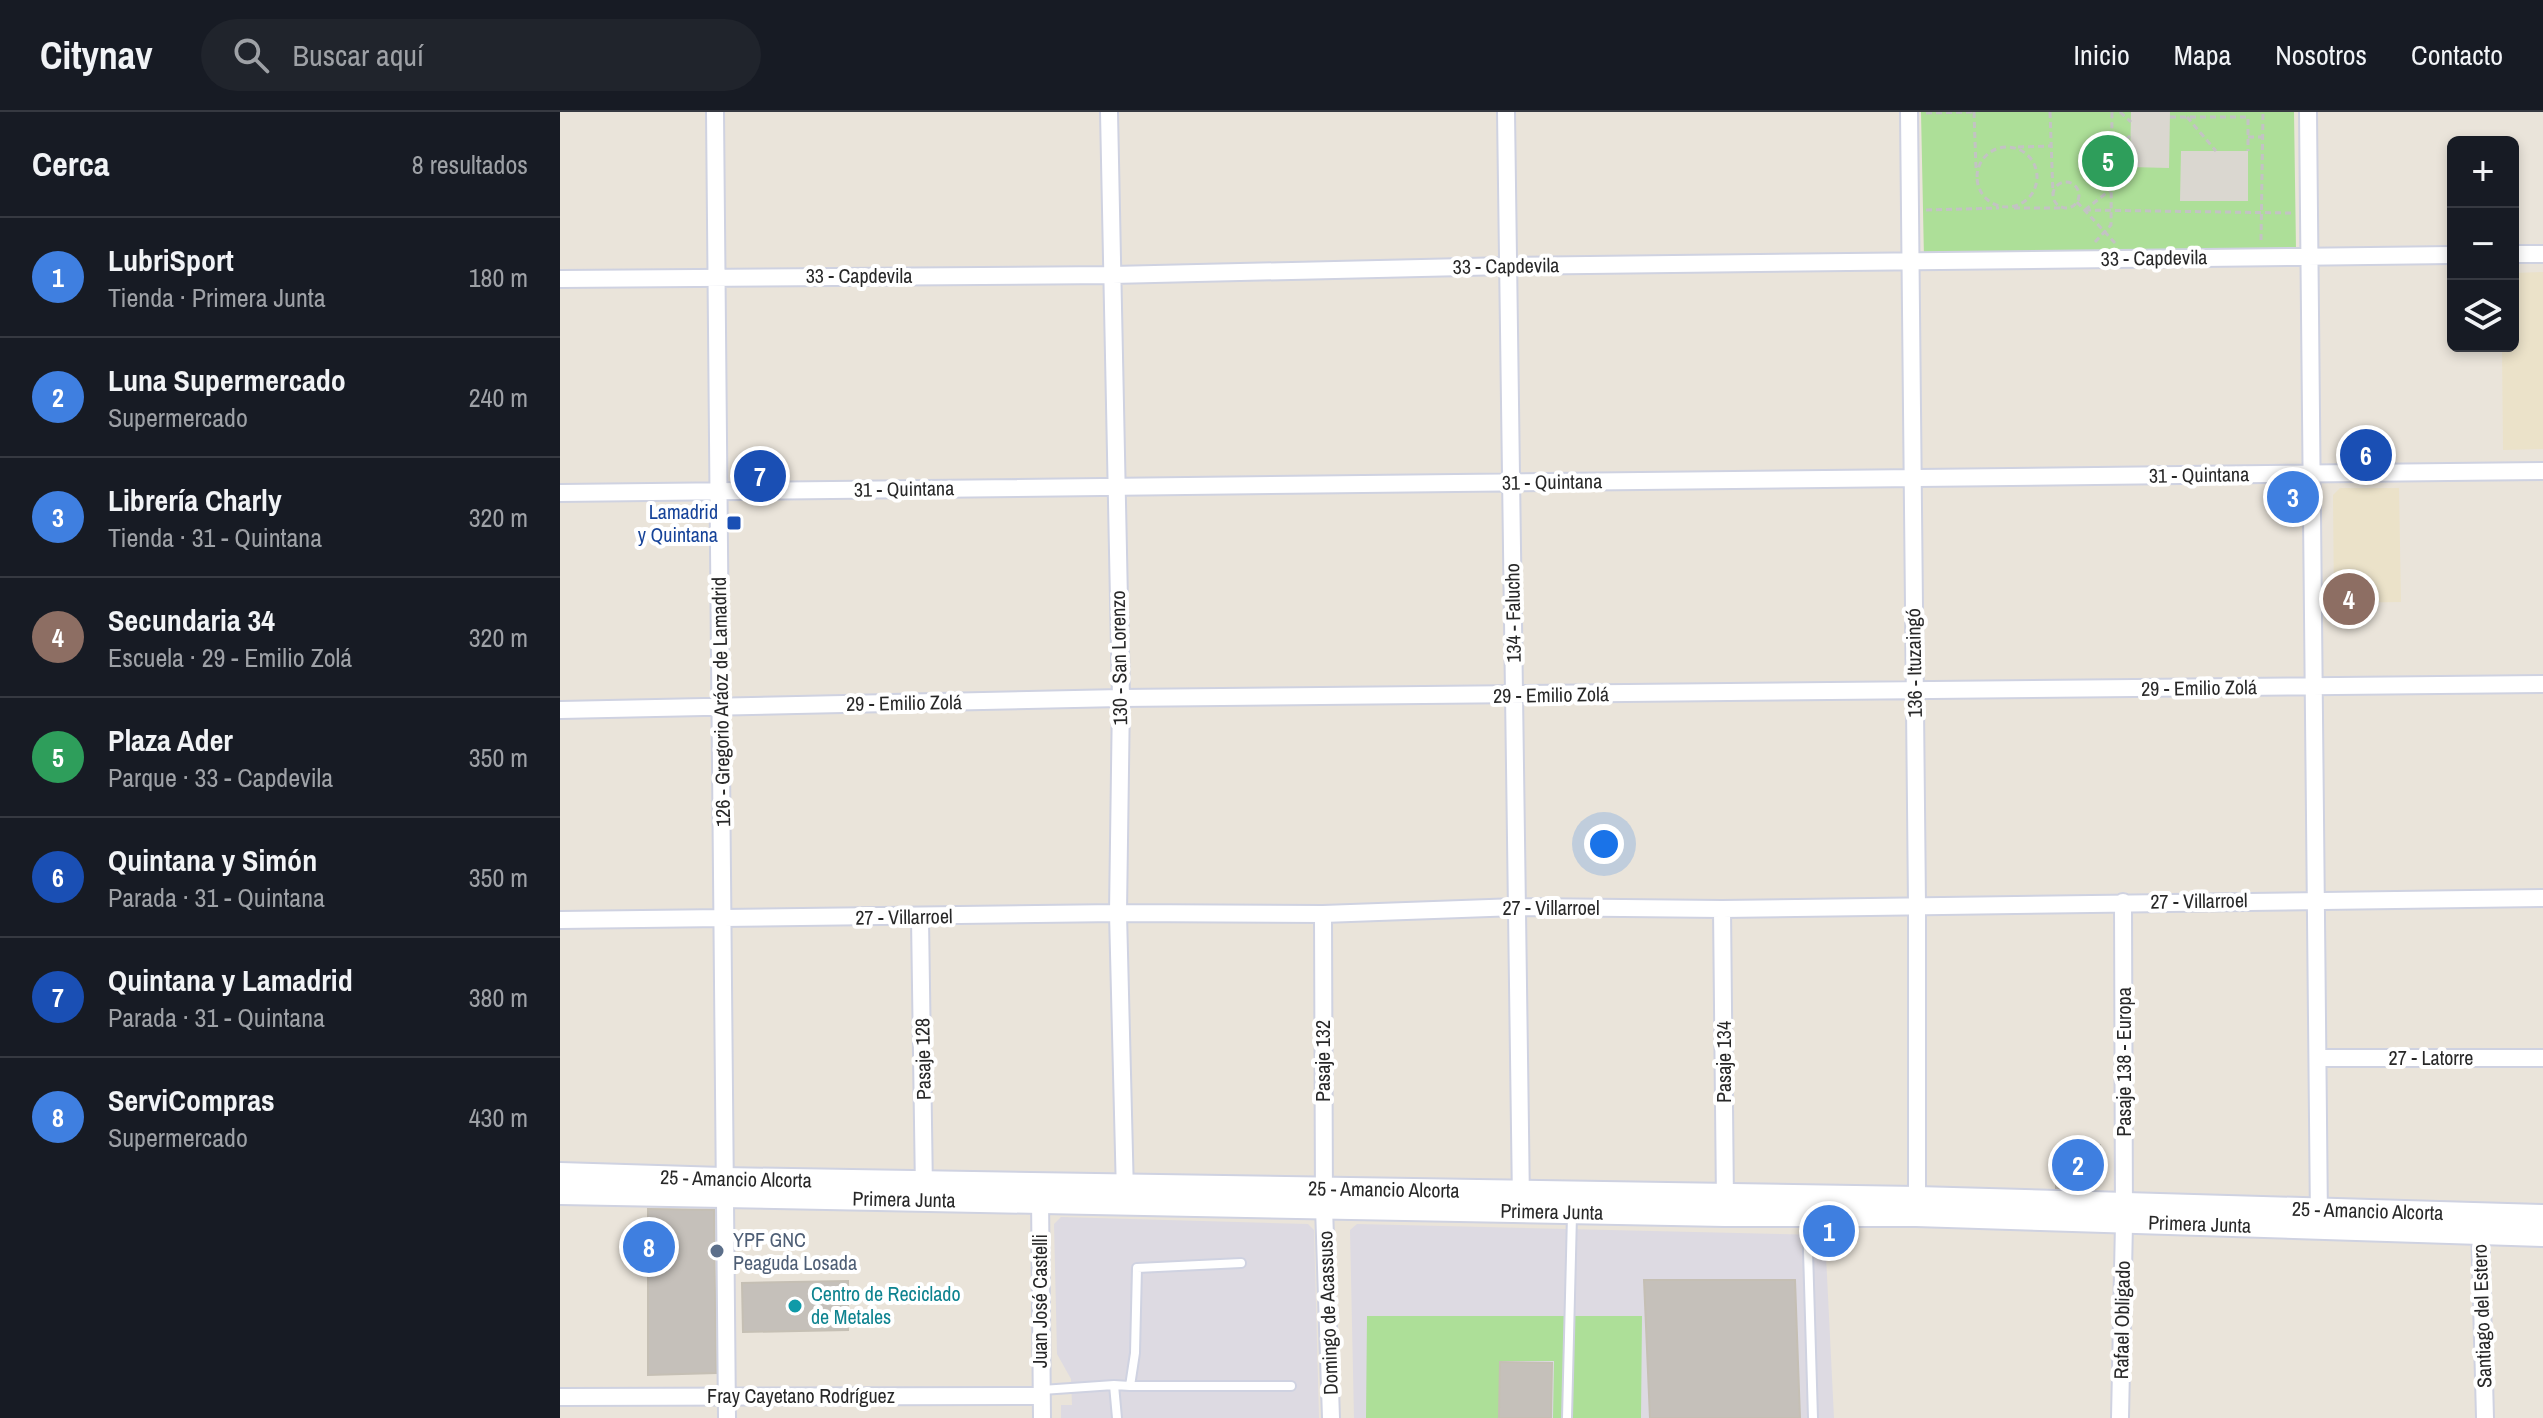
<!DOCTYPE html>
<html lang="es">
<meta charset="utf-8">
<style>
body{margin:0;font-family:"Archivo Narrow",sans-serif;background:#20242c;color:#f1f3f6}
.controls{position:absolute;right:24px;top:24px;display:grid;overflow:hidden;border-radius:12px;box-shadow:0 4px 12px #0003}
.controls button{width:72px;height:72px;display:grid;place-items:center;padding:0;border:0;border-bottom:2px solid #363941;background:#171b24;color:#f1f3f6;font:40px sans-serif}
.you{position:absolute;left:1044px;top:732px;width:28px;height:28px;margin:-20px;border:6px solid #fff;border-radius:50%;background:#1a73e8;box-shadow:0 0 0 12px #1a73e833}
.badge{display:grid;place-items:center;width:52px;height:52px;border-radius:50%;background:#0b8043;color:#fff;font-size:26px;font-weight:700}
.pin{position:absolute;translate:-50% -50%;border:4px solid #fff;box-shadow:0 2px 8px #0006}
.list{margin:0;padding:0;list-style:none}
h2{display:flex;justify-content:space-between;align-items:center;height:104px;margin:0;padding:0 32px;font-size:34px}
h2 small{font-size:26px;font-weight:400;color:#9ea1a6}
.list li{display:grid;grid-template-columns:52px 1fr auto;gap:24px;align-items:center;box-sizing:border-box;height:120px;padding:0 32px;border-top:2px solid #363941}
.list b{display:block;font-size:30px;white-space:nowrap}
.list p{margin:0;font-size:26px;white-space:nowrap;color:#9ea1a6}
.list em{font-size:26px;font-style:normal;color:#9ea1a6}
.icon{flex:none;width:44px;height:44px;fill:none;stroke:currentColor;stroke-width:2;stroke-linecap:round;stroke-linejoin:round}
.map{position:relative;flex:none;width:1983px;height:1306px;overflow:hidden}
header{display:flex;align-items:center;gap:48px;box-sizing:border-box;height:112px;padding:0 40px;background:#171b24;border-bottom:2px solid #363941}
header strong{font-size:38px}
nav{display:flex;gap:44px;margin-inline-start:auto;font-size:28px}
.search{width:560px;height:72px;background:#20242c;display:flex;align-items:center;gap:20px;box-sizing:border-box;padding:0 28px;border-radius:44px;color:#9ea1a6;font-size:30px}
main{display:flex}
aside{flex:1;background:#171b24}
.map>svg:first-child{display:block}
</style>
<header>
<strong>Citynav</strong>
<div class="search"><svg class="icon" aria-label="search" viewBox="0 0 24 24"><circle cx="10" cy="10" r="6"/><path d="M15 15l6 6"/></svg>Buscar aquí</div>
<nav><a>Inicio</a><a>Mapa</a><a>Nosotros</a><a>Contacto</a></nav>
</header>
<main>
<aside>
<h2>Cerca<small>8 resultados</small></h2>
<ul class="list">
<li><span class="badge" style="background:#3f7fe0">1</span><div><b>LubriSport</b><p>Tienda · Primera Junta</p></div><em>180 m</em></li>
<li><span class="badge" style="background:#3f7fe0">2</span><div><b>Luna Supermercado</b><p>Supermercado</p></div><em>240 m</em></li>
<li><span class="badge" style="background:#3f7fe0">3</span><div><b>Librería Charly</b><p>Tienda · 31 - Quintana</p></div><em>320 m</em></li>
<li><span class="badge" style="background:#8d6e63">4</span><div><b>Secundaria 34</b><p>Escuela · 29 - Emilio Zolá</p></div><em>320 m</em></li>
<li><span class="badge" style="background:#2e9e5b">5</span><div><b>Plaza Ader</b><p>Parque · 33 - Capdevila</p></div><em>350 m</em></li>
<li><span class="badge" style="background:#1a4fb4">6</span><div><b>Quintana y Simón</b><p>Parada · 31 - Quintana</p></div><em>350 m</em></li>
<li><span class="badge" style="background:#1a4fb4">7</span><div><b>Quintana y Lamadrid</b><p>Parada · 31 - Quintana</p></div><em>380 m</em></li>
<li><span class="badge" style="background:#3f7fe0">8</span><div><b>ServiCompras</b><p>Supermercado</p></div><em>430 m</em></li>
</ul>
</aside>
<div class="map">
<svg width="1983" height="1306" viewBox="0 0 1983 1306">
<rect width="100%" height="100%" fill="#eae4da"/>
<path fill="#dddae2" d="M501 1105 748 1112 754 1118 759 1306H501V1293H512L511 1267 497 1242 494 1112Z
M797 1112 1265 1123 1274 1306H794L790 1118Z"/>
<path fill="#ebe2c9" d="M1983 160V337L1943 338 1942 234H1953V161Z
M1780 376H1839L1841 490 1774 491 1773 383Z"/>
<path fill="#addf98" d="M1361 0H1734L1736 138 1364 147Z
M807 1204H1082L1081 1306H993L994 1249H940L939 1306H806Z"/>
<path fill="#dad7d0" d="M1571 0H1610L1609 56 1570 55Z
M1621 39H1688V89H1620Z"/>
<path fill="#c5c0ba" stroke="#c5bfb4" stroke-width="2" d="M1497 1033H1540V1072L1535 1077 1496 1076Z
M88 1097 154 1098 156 1261 88 1263Z
M1084 1168H1235L1240 1306H1090Z
M288 1169V1218L183 1220 182 1171Z
M940 1250 992 1251 991 1306H939Z"/>
<g fill="none" stroke-linecap="round" stroke-linejoin="round">
<defs>
<path id="lane" d="M1247 1105 1253 1306
M554 1273 570 1274 575 1241 577 1156 681 1151
M570 1274H731
M482 1278 554 1273 557 1306
M1007 1306 1012 1103"/>
<path id="street" d="M155 0 167 1306
M549 0 561 586 558 801 565 1082
M946 0 961 1090
M1349 0 1357 793V1094
M1748 0 1759 1108
M1953 142H1983
M0 167 552 163 948 154 1893 143
M0 381 1983 359
M0 598 561 586 1983 572
M1162 797 1165 1091
M763 802 764 1095 771 1306
M360 806 364 1079
M0 808 558 801 763 802 957 795 1162 797 1983 786
M1759 946H1983
M480 1083 482 1306
M1920 1112 1925 1306
M0 1285 481 1284
M1560 1306 1564 1111 1563 790"/>
<g id="secondary">
<path id="s1" d="M0 1062 163 1067 1357 1086 1983 1104"/>
<path id="s2" d="M0 1081 1165 1103H1356L1983 1123"/>
</g>
</defs>
<use href="#lane" stroke="#cfd2e1" stroke-width="12"/>
<use href="#street" stroke="#cfd2e1" stroke-width="20"/>
<use href="#secondary" stroke="#cfd2e1" stroke-width="26"/>
<path stroke="#c3c3c3" stroke-width="3" stroke-dasharray="6 4" stroke-linecap="butt" d="M1414 0 1416 57
M1490 0 1493 83
M1560 0 1571 10
M1366 1 1414 0
M1610 5H1688V39
M1627 5 1656 39
M1688 25H1702
M1417 65a30 30 0 1 1 60 0a30 30 0 1 1-60 0Z
M1458 35 1490 34
M1551 39 1570 24
M1493 83a13 13 0 1 1 26 0a13 13 0 1 1-26 0Z
M1517 90 1555 131
M1454 96H1507
M1366 98 1439 96
M1525 98 1733 101
M1525 98 1550 78
M1701 128 1703 0
M1535 130 1551 113 1552 0"/>
<use href="#lane" stroke="#fff" stroke-width="8"/>
<use href="#street" stroke="#fff" stroke-width="16"/>
<use href="#secondary" stroke="#fff" stroke-width="22"/>
</g>
<rect fill="#1a4fb4" stroke="#fff" stroke-width="3" x="166" y="403" width="16" height="16" rx="4"/>
<circle fill="#5c6f8a" stroke="#fff" stroke-width="3" cx="157" cy="1139" r="8"/>
<circle fill="#0f9aa8" stroke="#fff" stroke-width="3" cx="235" cy="1194" r="8"/>
<g text-anchor="middle" stroke-width="8" stroke-linejoin="round" paint-order="stroke">
<g font-size="20" fill="#282828" stroke="#fff">
<text transform="translate(1594 146) rotate(-1)" y="7">33 - Capdevila</text>
<text transform="translate(946 154) rotate(-1)" y="7">33 - Capdevila</text>
<text x="299" y="171">33 - Capdevila</text>
<text transform="translate(1639 363) rotate(-1)" y="7">31 - Quintana</text>
<text transform="translate(992 370) rotate(-1)" y="7">31 - Quintana</text>
<text transform="translate(344 377) rotate(-1)" y="7">31 - Quintana</text>
<text transform="translate(953 501) rotate(-91)" y="7">134 - Falucho</text>
<text transform="translate(559 546) rotate(-91)" y="7">130 - San Lorenzo</text>
<text transform="translate(1354 551) rotate(-91)" y="7">136 - Ituzaingó</text>
<text transform="translate(1639 576) rotate(-1)" y="7">29 - Emilio Zolá</text>
<text transform="translate(991 583) rotate(-1)" y="7">29 - Emilio Zolá</text>
<text transform="translate(161 590) rotate(-91)" y="7">126 - Gregorio Aráoz de Lamadrid</text>
<text transform="translate(344 591) rotate(-1)" y="7">29 - Emilio Zolá</text>
<text transform="translate(1639 789) rotate(-1)" y="7">27 - Villarroel</text>
<text x="991" y="803">27 - Villarroel</text>
<text transform="translate(344 805) rotate(-1)" y="7">27 - Villarroel</text>
<text x="1871" y="953">27 - Latorre</text>
<text transform="translate(363 947) rotate(-91)" y="7">Pasaje 128</text>
<text transform="translate(763 949) rotate(-90)" y="7">Pasaje 132</text>
<text transform="translate(1164 950) rotate(-90)" y="7">Pasaje 134</text>
<text transform="translate(1564 950) rotate(-90)" y="7">Pasaje 138 - Europa</text>
<text dy="7" stroke="none"><textPath href="#s1" startOffset="176">25 - Amancio Alcorta</textPath></text>
<text dy="7" stroke="none"><textPath href="#s1" startOffset="824">25 - Amancio Alcorta</textPath></text>
<text dy="7" stroke="none"><textPath href="#s2" startOffset="344">Primera Junta</textPath></text>
<text dy="7" stroke="none"><textPath href="#s2" startOffset="992">Primera Junta</textPath></text>
<text dy="7" stroke="none"><textPath href="#s1" startOffset="1808">25 - Amancio Alcorta</textPath></text>
<text dy="7" stroke="none"><textPath href="#s2" startOffset="1640">Primera Junta</textPath></text>
<text transform="translate(480 1189) rotate(-90)" y="7">Juan José Castelli</text>
<text transform="translate(768 1201) rotate(-92)" y="7">Domingo de Acassuso</text>
<text transform="translate(1922 1204) rotate(-92)" y="7">Santiago del Estero</text>
<text transform="translate(1562 1208) rotate(-89)" y="7">Rafael Obligado</text>
<text x="241" y="1291">Fray Cayetano Rodríguez</text>
</g>
<g font-size="20" fill="#164399" stroke="#fff" text-anchor="end">
<text x="158" y="407">Lamadrid<tspan x="158" dy="23">y Quintana</tspan></text>
</g>
<g font-size="20" fill="#4e5e75" stroke="#fff" text-anchor="start">
<text x="173" y="1135">YPF GNC<tspan x="173" dy="23">Peaguda Losada</tspan></text>
</g>
<g font-size="20" fill="#0d838f" stroke="#fff" text-anchor="start">
<text x="251" y="1189">Centro de Reciclado<tspan x="251" dy="23">de Metales</tspan></text>
</g>
</g>
</svg>
<div class="controls">
<button>+</button>
<button>−</button>
<button><svg class="icon" aria-label="layers" viewBox="0 0 24 24"><path d="M12 4l9 5-9 5-9-5zM3 14l9 5 9-5"/></svg></button>
</div>
<div class="you"></div>
<div class="pin badge" style="left:1269px;top:1119px;background:#3f7fe0">1</div>
<div class="pin badge" style="left:1518px;top:1053px;background:#3f7fe0">2</div>
<div class="pin badge" style="left:1733px;top:385px;background:#3f7fe0">3</div>
<div class="pin badge" style="left:1789px;top:487px;background:#8d6e63">4</div>
<div class="pin badge" style="left:1548px;top:49px;background:#2e9e5b">5</div>
<div class="pin badge" style="left:1806px;top:343px;background:#1a4fb4">6</div>
<div class="pin badge" style="left:200px;top:364px;background:#1a4fb4">7</div>
<div class="pin badge" style="left:89px;top:1135px;background:#3f7fe0">8</div>
</div>
</main>
